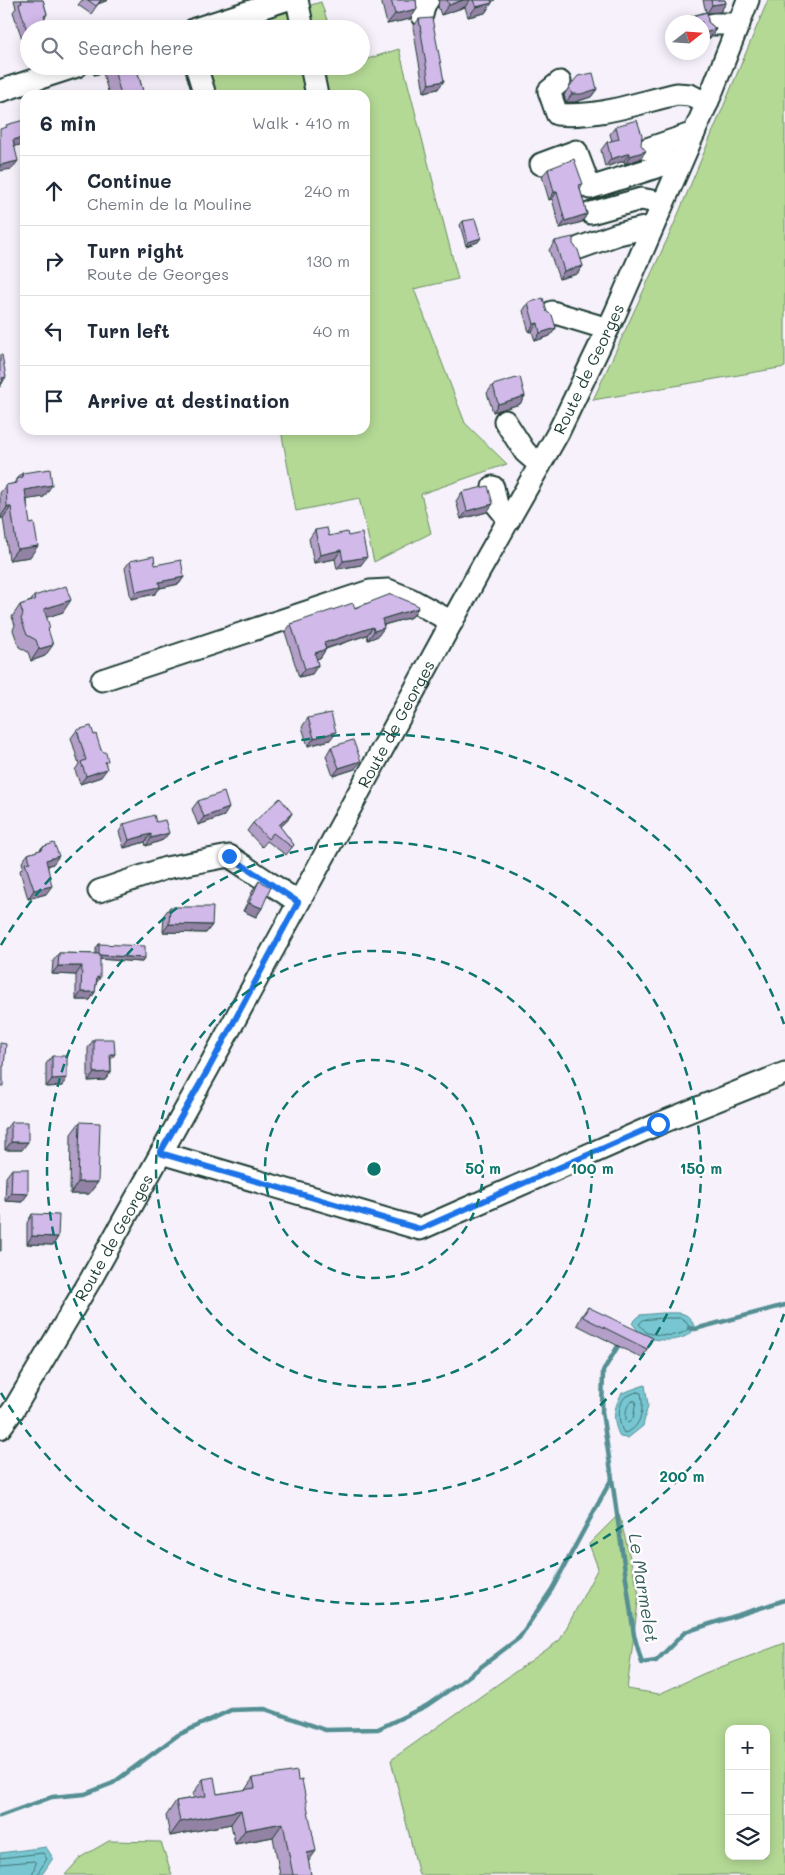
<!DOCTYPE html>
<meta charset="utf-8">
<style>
body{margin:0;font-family:Mali,sans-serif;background:#f6f6f7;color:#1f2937}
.controls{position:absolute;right:15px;bottom:15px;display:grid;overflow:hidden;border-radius:10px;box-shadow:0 2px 12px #0003}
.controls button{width:45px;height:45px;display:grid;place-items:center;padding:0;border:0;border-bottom:1px solid #e0e1e3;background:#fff;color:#1f2937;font:25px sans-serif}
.compass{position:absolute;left:665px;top:15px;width:45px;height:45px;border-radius:50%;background:#fff;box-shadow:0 2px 12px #0003;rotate:73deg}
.stop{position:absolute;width:15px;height:15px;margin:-11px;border:4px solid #1a73e8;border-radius:50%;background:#fff}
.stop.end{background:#1a73e8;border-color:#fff;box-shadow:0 1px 5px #0008}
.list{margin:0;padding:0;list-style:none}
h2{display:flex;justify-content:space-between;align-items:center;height:65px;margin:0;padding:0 20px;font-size:21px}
h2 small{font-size:16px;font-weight:400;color:#747a83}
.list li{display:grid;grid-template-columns:32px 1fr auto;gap:15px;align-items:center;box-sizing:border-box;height:70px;padding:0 20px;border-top:1px solid #e0e1e3}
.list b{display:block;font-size:19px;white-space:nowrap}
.list p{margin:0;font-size:16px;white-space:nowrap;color:#747a83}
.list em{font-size:16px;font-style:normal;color:#747a83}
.icon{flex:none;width:28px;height:28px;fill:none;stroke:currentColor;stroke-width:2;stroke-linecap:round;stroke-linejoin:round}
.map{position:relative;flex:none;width:785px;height:1875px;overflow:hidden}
.search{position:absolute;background:#fff;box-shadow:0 2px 12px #0003;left:20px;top:20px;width:350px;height:55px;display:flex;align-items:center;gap:12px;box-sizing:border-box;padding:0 18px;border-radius:28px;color:#747a83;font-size:19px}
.panel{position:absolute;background:#fff;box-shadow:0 2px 12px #0003;left:20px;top:90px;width:350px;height:345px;border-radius:15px}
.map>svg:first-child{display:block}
</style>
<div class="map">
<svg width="785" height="1875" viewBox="0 0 785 1875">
<rect width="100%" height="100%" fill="#f6f1fb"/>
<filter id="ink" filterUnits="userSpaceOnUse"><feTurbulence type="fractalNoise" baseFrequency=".02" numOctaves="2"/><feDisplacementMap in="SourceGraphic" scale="10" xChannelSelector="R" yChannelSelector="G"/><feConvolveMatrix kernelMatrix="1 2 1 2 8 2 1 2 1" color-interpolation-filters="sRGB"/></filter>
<g filter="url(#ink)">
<path fill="#b4d995" stroke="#6a8b64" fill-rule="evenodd" d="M768 0H785V367L593 400 672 229Z
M321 2 330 29H231Z
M399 49 458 279 414 289 465 423 507 464 421 494 431 533 374 562 359 498 296 511 281 430H365V95H213L206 66H361V61Z
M619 1514 639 1594 627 1689 659 1694 705 1673 785 1643V1875H419L391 1760 560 1640 598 1568 589 1544ZM729 1729H766V1856H729Z
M109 1841 161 1842 172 1875H65L81 1857Z"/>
<path fill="#77c6d2" stroke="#548f93" d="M663 1313C680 1313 689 1310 695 1329 681 1344 663 1340 644 1338L632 1323 640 1315Z
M645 1385 648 1405 643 1426 628 1438 620 1437C612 1420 613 1409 622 1393Z
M46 1847 53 1858 43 1873 38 1875H0V1853Z"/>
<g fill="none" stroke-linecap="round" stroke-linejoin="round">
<path stroke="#427473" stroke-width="1" d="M663 1318H681L687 1322 689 1328C679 1339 660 1335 647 1333L639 1324 643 1320Z
M637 1392 641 1393C644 1408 642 1429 624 1433 618 1424 617 1406 625 1397 628 1395 634 1393 637 1392Z
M633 1401H636L633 1419 628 1423 626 1420C626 1413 625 1405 633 1401Z
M0 1858 43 1853 47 1859 39 1871 38 1875
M0 1864 34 1861 36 1863 32 1875"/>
<path stroke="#548f93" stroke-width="4.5" d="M689 1328 695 1329 785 1305
M612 1479 634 1635 642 1663 656 1661 685 1632 785 1600
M0 1816 52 1797 85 1794 113 1783 178 1735 231 1710 265 1709 325 1730 378 1729 426 1706 461 1682 519 1638 552 1589 612 1478 602 1412 603 1371 618 1346"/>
<defs>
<g id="minor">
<path d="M297 0 303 29"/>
<path d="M422 15 425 3 428 0"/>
<path d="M713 24H739"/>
<path d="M195 29 285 0"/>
<path d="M196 66 205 95"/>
<path d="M311 66 317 95"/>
<path d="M560 82 549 91 557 114C598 118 637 103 677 94L690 95 707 104"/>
<path d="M0 91 77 66"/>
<path d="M647 149 694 133"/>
<path d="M541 164 576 151 590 188 682 159"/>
<path d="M591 213 641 199 662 203"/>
<path d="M579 248 618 234 653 226"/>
<path d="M552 312 608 329"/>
<path d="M505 421 525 452 540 465"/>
<path d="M493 487 497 505 509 520"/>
<path d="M102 680 370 591 388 590 410 599 452 622"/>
<path d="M99 891 166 868 229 856 298 902"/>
<path d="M161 1153 420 1229 658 1124 785 1073"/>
<path id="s1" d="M0 1428 14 1409 91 1279 209 1067 479 572 558 433 615 314 711 94 748 0"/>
</g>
</defs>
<use href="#minor" stroke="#1f3d34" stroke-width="25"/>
<use href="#minor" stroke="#fff" stroke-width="21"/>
</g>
<path fill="#b49fc8" stroke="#1f3d34" d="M14 0H43L47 14 45 18 22 39 13 12 16 8Z
M82 0H108L98 4 91 14 78 5Z
M381 0H416L417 9 410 19 387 24Z
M439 0H495L492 2 485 13 468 17 465 7 441 15 438 6Z
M703 0H725L726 3 720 12 707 13 708 22 716 29 710 38 702 40V22H682L685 18 706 12Z
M419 19 438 89 424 92 413 27Z
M91 66H136L144 95H109L103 73 94 75Z
M569 87 597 89 591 97 575 102H566L564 95Z
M616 126 641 145 640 159 625 164 624 161 605 167 601 150 607 142 612 141 610 134Z
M548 169 583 184 580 189 587 214 582 222 560 228 552 199 549 200 542 176Z
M463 221 478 242 466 246 460 225Z
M555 241 573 244 583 266 577 274 559 279 549 250Z
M528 303 547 312 556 328 550 336 535 341 532 331 529 332 523 311Z
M493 385 525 396 520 404 493 412 487 393Z
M22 473 44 497 27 499 30 557 9 560 3 518H0V493L6 485 13 484Z
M462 492 487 512 461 519 456 501Z
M315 530 329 536H348L361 565 337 569 335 559 314 563 309 539Z
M130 561 155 565 184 577 179 584 160 588 155 594 131 599 125 568Z
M34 596 63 612 46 617 48 631 45 656 31 661 28 652 19 647 13 630 15 625 12 617 20 605 31 601Z
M355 608H418L412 617 384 625 378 636 368 640 367 635 326 649 320 658 316 659 318 665 312 674 299 677 285 632 291 624Z
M308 718 330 740 308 746 302 727Z
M77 730 94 735 101 750 106 764 101 777 80 784 75 770 79 764 71 738Z
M331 747 355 769 333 776 326 756Z
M198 801 224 816 198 825 192 809Z
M292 813 287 821 280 827 294 845 286 855 267 841 262 847 247 831 253 823Z
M156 822 163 840 146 846 145 842 124 848 119 832 124 824Z
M42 847 53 864 48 866 46 894 28 899 20 871 23 866 22 862 28 854 40 850Z
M259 881 262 908 256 917 243 911 253 890Z
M170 907 212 925 206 933 163 932 164 915Z
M99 944 145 958 142 962 100 959 95 992 90 1000H76V975L52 974 53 961 59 953 96 954V948Z
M94 1039 111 1060V1072L105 1080 88 1081V1048Z
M52 1056 62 1086 46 1087V1064Z
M11 1122 22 1150H5V1130Z
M80 1122 98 1182 89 1194H70L71 1134Z
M12 1169 22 1202 5 1201 6 1177Z
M32 1214 58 1237 53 1245 27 1244V1223Z
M588 1307 647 1349 642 1358 577 1325 582 1315Z
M253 1778 308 1861 311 1875H280L273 1837 235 1844 231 1824 170 1836 166 1816 176 1801 194 1798 193 1794 203 1779 217 1794 245 1790Z"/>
<path fill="#9282a3" stroke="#1f3d34" d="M101 0H108L98 4Z
M463 0H470L465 7 441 15 449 5Z
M492 3 485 13 468 17 476 7Z
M726 3 720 12 707 13 712 5Z
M417 9 410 19 387 24 395 14Z
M47 24 44 29H33Z
M716 29 710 38 702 40V34Z
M29 30V36L22 39 27 31Z
M100 66H108L103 73 94 75Z
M444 81 438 89 424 92 429 84Z
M597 89 591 97 575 102H566L572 94Z
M25 137V140L21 145 8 147 13 140Z
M646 151 640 159 625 164 630 156Z
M630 153 624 161 605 167 611 159Z
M18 161 12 169 0 171V165Z
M554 192H557L552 199 549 200Z
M587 214 582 222 560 228 565 221Z
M481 238 478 242 466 246 468 242Z
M583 266 577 274 559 279 564 271Z
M538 323 532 331 529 332 534 324Z
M556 328 550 336 535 341 540 333Z
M6 377 2 383 3 382 0 387V381L2 378Z
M525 396 520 404 493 412 498 404Z
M52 485 44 497 17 501 25 490Z
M493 504 487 512 461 519 467 511Z
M7 507H11L3 518H0Z
M38 546 30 557 9 560 17 549Z
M341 550 335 559 314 563 320 555Z
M367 557 361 565 337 569 343 561Z
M184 577 179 584 160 588 155 594 131 599 136 592 159 582Z
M71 600 63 612 36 621 44 609Z
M418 608 412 617 376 627 382 619Z
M373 627 367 635 318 651 324 643Z
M384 628 378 636 368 640 374 631Z
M53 645 45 656 31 661 39 649Z
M326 649 320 658 309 662 315 653Z
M318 665 312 674 299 677 305 669Z
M336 732 330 740 308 746 314 738Z
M361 761 355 769 333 776 339 768Z
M107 769 101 777 80 784 86 776Z
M229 808 224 816 198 825 204 817Z
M292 813 287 821 273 833 279 825Z
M169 833 163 840 146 846 151 838Z
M151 834 145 842 124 848 129 840Z
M59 856 53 864 40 868 46 860Z
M52 886 46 894 28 899 34 890Z
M249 903 262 908 256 917 243 911Z
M169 924 212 925 206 933 163 932Z
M99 955 145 958 142 962 96 959Z
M58 966H82L76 975 52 974Z
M97 977 100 978 94 986Z
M81 992H95L90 1000H76Z
M110 1054H115L109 1062Z
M111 1072 105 1080 88 1081 94 1073Z
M67 1078 62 1086 46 1087 52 1079Z
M11 1142H28L22 1150H5Z
M78 1182H98L89 1194H70Z
M11 1193 28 1194 22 1202 5 1201Z
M32 1236 58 1237 53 1245 27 1244Z
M241 1810 231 1824 170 1836 180 1822Z
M283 1823 273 1837 235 1844 245 1830Z
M316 1851 306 1865 307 1853Z"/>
<path fill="#d1b9e9" stroke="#1f3d34" d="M21 0H43L47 14 44 16 47 24 33 29H29V30L27 31 19 4 22 3Z
M88 0H101L96 6Z
M391 0H416L417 9 395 14Z
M447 0H463L449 5Z
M473 0H491L492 3 476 7Z
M711 0H725L726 3 712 5Z
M707 12 708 22 716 29 702 34V22H687L685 18Z
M432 18 444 81 429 84 419 19Z
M113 66H136L144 95H121Z
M593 73 597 89 581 94H572L569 87 578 76Z
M24 120 25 127V137L13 140 18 161 0 165V129L7 127 6 125Z
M637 120 642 135 641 145 646 151 630 156V153L611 159 607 142 619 139 616 126Z
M574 159 583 184 579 185 587 214 565 221 557 192H554L548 169Z
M475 219 481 238 468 242 463 221Z
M573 237V244L578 250 583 266 564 271 555 241Z
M543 298 547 312 552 315 556 328 540 333 538 323 534 324 528 303Z
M0 355H2L6 377 2 378 3 382 0 383Z
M520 377 525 396 498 404 493 385Z
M50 469 52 485 25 490 30 524 34 523 38 546 17 549 11 507H7L6 485 17 483V479L23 477 22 473Z
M488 486 493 504 467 511 462 492Z
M327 528 329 536 347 532 348 536 362 533 367 557 343 561 341 550 320 555 315 530Z
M154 556 155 565 181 560 184 577 159 582 160 587 136 592 130 561Z
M66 586 71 600 44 609 50 628 48 629 53 645 39 649 36 640 27 635 21 619 23 614 20 605 35 600 34 596Z
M391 594 417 605 418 608 382 619 384 628 374 631 373 627 324 643 326 649 315 653 318 665 305 669 291 624 353 603 355 608Z
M331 713 336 732 314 738 308 718Z
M91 726 94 735 96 734 101 750 106 753 108 761 105 762 107 769 86 776 81 762 86 760 77 730Z
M353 740 361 761 339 768 331 747Z
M224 792 229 808 204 817 198 801Z
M280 798 292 813 279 825 294 845 292 847 273 833 268 839 253 823Z
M154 815 156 822 165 820 169 833 151 838V834L129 840 124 824Z
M54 843 59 856 46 860 52 886 34 890 25 863 30 862 28 854 43 849 42 847Z
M259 881 271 887 262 908 249 903Z
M170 907H213L212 925 169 924Z
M99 944 145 946V958L99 955Z
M59 953 100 954V978L97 977 95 992H81L82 966H58Z
M94 1039H114L115 1054H110L111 1072 94 1073Z
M0 1043 6 1044 4 1066H3V1086H0Z
M52 1056H67V1078L52 1079Z
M11 1122H28V1142H11Z
M80 1122 100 1123 98 1182H78Z
M12 1169H28V1194L11 1193Z
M32 1214 59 1215 58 1237 32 1236Z
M0 1216H1V1251H0Z
M588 1307 653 1338 647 1349 583 1317Z
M297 1771 298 1781 302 1780 316 1851 307 1853 311 1875H293L283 1823 245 1830 241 1810 180 1822 176 1801 206 1796 203 1779 214 1777 217 1794 255 1788 253 1778Z"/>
</g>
<g fill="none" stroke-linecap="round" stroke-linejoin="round" filter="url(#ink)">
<path stroke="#1a73e8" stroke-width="6" d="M229 856 298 902 209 1068 160 1153 420 1229 658 1124"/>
</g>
<g fill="none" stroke="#0f766e" stroke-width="2.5" stroke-dasharray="9 6">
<circle cx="374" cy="1169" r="109"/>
<circle cx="374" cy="1169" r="218"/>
<circle cx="374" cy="1169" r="327"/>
<path d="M784 1314A435 435 0 0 1 1 1393M1 945A435 435 0 0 1 784 1024"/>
</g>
<g text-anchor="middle" stroke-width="4.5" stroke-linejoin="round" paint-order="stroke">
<g font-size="16" fill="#1f3d34" stroke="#fff">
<text dy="6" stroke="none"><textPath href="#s1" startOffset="1212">Route de Georges</textPath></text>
<text dy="6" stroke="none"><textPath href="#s1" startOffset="808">Route de Georges</textPath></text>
<text dy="6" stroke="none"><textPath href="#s1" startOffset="222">Route de Georges</textPath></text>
</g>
<g font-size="18" font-style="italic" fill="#355f5c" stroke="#fff">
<text transform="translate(643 1588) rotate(81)" y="6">Le Marmelet</text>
</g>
</g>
<circle cx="374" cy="1169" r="8" fill="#0f766e" stroke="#fff" stroke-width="2.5"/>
<g font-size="15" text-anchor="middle" font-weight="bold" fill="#0f766e" stroke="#fff" stroke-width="4.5" stroke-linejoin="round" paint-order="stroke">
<text x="483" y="1174">50 m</text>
<text x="592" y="1174">100 m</text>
<text x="701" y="1174">150 m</text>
<text x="682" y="1482">200 m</text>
</g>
</svg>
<div class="controls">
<button>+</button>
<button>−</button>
<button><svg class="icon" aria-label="layers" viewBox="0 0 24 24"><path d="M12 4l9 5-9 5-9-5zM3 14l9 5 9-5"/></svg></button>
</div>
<svg class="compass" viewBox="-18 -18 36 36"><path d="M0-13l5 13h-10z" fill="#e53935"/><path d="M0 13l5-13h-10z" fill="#747a83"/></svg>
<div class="stop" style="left:658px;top:1124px"></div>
<div class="stop end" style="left:229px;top:856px"></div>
<div class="search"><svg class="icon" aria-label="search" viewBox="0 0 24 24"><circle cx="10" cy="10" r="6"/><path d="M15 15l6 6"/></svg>Search here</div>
<section class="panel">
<h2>6 min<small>Walk · 410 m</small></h2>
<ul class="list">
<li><svg class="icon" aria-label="ahead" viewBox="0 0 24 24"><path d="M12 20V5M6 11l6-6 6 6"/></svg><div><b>Continue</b><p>Chemin de la Mouline</p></div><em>240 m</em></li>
<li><svg class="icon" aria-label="right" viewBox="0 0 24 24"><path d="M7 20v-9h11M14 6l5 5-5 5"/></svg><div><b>Turn right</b><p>Route de Georges</p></div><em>130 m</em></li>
<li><svg class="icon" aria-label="left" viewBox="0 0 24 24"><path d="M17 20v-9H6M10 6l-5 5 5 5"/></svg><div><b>Turn left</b></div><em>40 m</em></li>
<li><svg class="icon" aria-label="arrive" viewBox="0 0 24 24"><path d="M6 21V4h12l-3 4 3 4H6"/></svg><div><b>Arrive at destination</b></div></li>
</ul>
</section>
</div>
